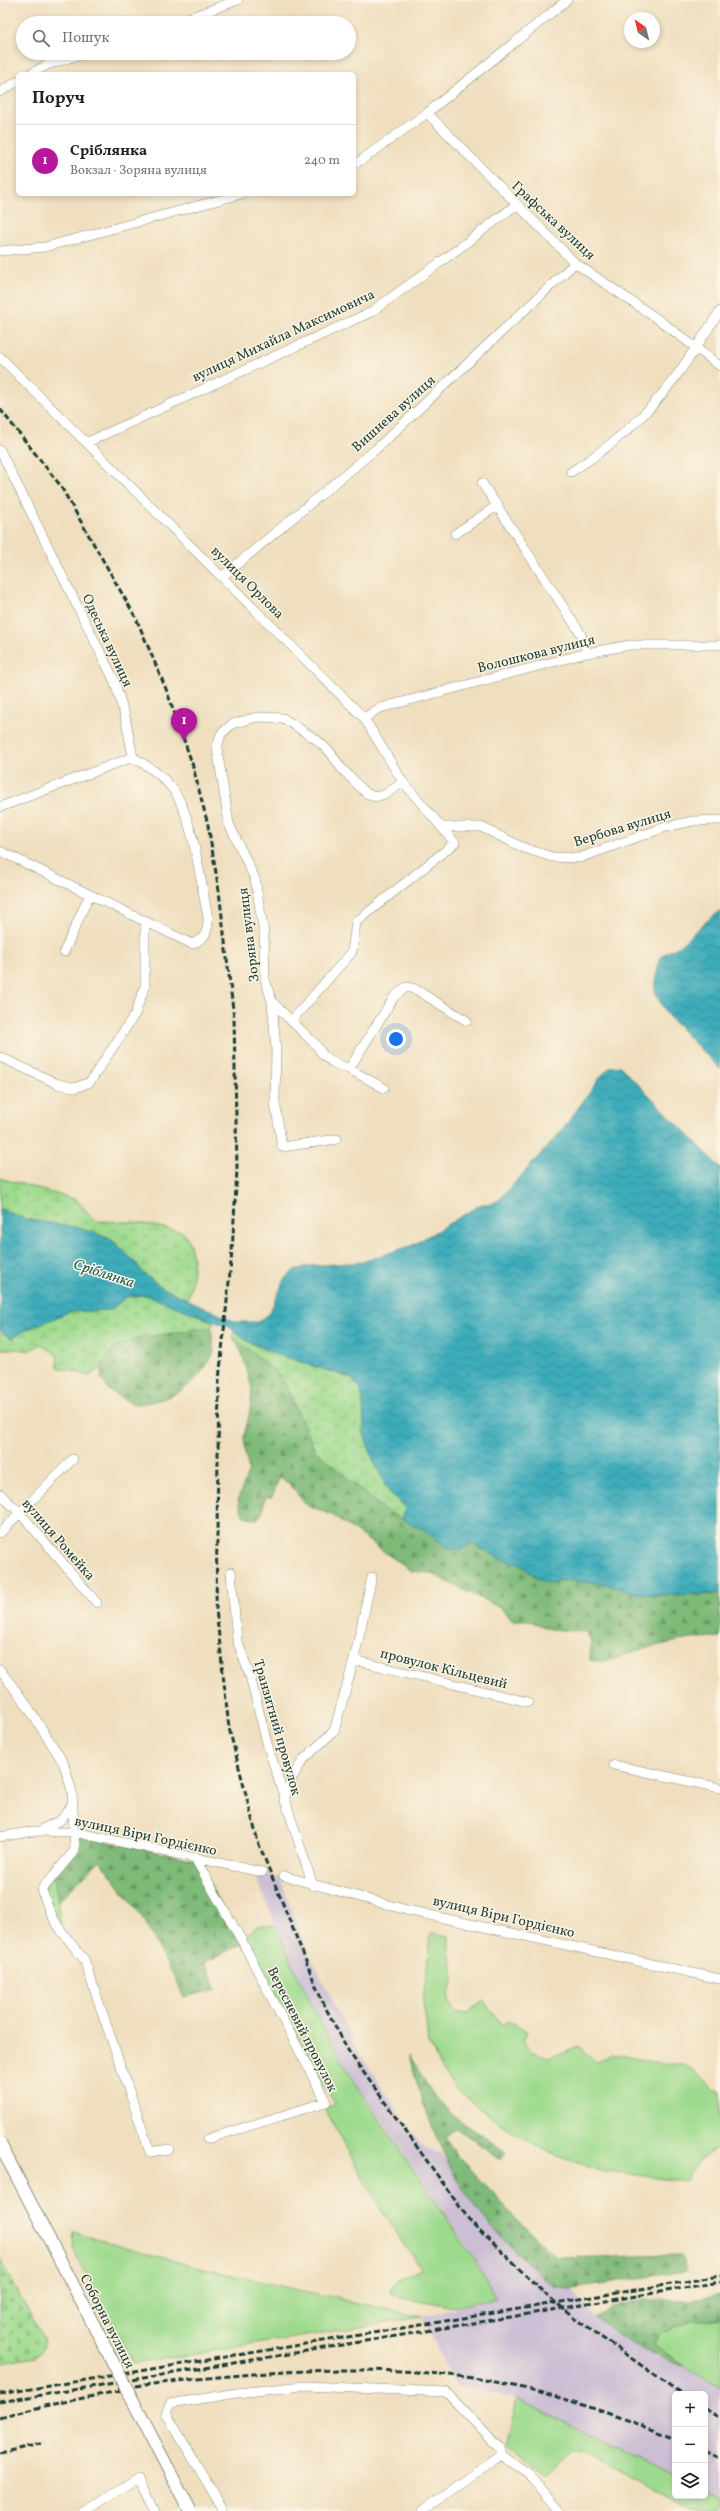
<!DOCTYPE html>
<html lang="uk">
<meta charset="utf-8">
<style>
body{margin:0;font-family:Vollkorn,serif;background:#f6f6f6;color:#222}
.controls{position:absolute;right:12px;bottom:12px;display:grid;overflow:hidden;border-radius:6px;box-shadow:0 2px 6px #0003}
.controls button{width:36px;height:36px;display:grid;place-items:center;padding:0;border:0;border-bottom:1px solid #e0e0e0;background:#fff;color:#222;font:20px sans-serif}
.compass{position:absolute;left:624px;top:12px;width:36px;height:36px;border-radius:50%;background:#fff;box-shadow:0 2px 6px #0003;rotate:325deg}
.you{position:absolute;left:396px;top:1039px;width:14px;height:14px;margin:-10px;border:3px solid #fff;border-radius:50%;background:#1a73e8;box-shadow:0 0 0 6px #1a73e833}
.badge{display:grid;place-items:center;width:26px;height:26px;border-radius:50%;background:#b5179e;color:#fff;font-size:13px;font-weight:700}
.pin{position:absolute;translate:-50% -33px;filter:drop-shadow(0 1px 2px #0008)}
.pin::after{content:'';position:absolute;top:21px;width:14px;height:12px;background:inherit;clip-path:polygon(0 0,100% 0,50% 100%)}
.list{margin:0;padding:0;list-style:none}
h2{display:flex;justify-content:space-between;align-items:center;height:52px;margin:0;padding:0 16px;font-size:17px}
h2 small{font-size:13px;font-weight:400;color:#767676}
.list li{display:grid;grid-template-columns:26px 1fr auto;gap:12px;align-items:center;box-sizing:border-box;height:72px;padding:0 16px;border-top:1px solid #e0e0e0}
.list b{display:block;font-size:15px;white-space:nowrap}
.list p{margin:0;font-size:13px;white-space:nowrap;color:#767676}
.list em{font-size:13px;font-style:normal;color:#767676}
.icon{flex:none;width:22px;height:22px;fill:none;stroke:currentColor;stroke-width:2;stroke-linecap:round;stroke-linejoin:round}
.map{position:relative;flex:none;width:720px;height:2511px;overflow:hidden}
.search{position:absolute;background:#fff;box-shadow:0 2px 6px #0003;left:16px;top:16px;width:340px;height:44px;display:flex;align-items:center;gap:10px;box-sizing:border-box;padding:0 14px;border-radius:22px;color:#767676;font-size:15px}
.panel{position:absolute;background:#fff;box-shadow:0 2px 6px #0003;left:16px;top:72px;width:340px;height:124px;border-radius:6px}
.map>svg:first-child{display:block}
</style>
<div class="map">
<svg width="720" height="2511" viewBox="0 0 720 2511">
<defs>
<pattern id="forest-firs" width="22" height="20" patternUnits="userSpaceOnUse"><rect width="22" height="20" fill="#7eba78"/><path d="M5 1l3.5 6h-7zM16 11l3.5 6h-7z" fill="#679863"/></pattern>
<pattern id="wetland-marsh" width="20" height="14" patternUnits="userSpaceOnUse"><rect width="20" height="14" fill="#9eda8d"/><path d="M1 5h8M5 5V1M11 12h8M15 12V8" fill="none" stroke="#88bc7a"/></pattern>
<pattern id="cemetery-stones" width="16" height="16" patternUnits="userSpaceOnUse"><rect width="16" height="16" fill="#9eda8d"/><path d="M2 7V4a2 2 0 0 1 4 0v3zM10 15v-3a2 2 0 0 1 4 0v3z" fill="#88bc7a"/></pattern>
<pattern id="water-waves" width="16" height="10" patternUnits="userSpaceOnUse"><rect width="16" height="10" fill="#3dacba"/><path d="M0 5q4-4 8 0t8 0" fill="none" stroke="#338d98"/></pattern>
</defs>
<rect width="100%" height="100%" fill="#fcf5e5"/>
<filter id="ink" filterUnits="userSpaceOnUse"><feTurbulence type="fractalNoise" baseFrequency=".025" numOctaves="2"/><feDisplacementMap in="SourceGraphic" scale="8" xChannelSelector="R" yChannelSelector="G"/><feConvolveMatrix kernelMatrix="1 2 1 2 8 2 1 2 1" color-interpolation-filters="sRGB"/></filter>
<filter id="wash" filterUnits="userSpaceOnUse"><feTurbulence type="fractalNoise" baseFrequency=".012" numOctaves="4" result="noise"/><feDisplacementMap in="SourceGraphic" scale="16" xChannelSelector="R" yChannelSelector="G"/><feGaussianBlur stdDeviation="0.9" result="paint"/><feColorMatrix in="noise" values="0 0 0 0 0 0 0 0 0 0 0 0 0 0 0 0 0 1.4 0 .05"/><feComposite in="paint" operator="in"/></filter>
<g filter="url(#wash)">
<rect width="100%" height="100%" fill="#efdfbf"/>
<path fill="#ccbed4" d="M253 1871 280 1878 305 1946 356 2048 422 2146 442 2154 481 2214 555 2287 572 2288 595 2318 611 2331 657 2358 683 2365 720 2389V2501L705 2493V2394H675V2477L518 2399 456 2386 422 2317 496 2298 466 2245 351 2076 301 1984Z"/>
<path fill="#9eda8d" stroke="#5e8c60" d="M54 1875 62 1934 42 1889Z
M275 1925C298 1977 322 2029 352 2077 398 2152 453 2221 497 2298L455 2307 393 2295 391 2289 396 2281 421 2269 382 2211 325 2110 335 2104 244 1936 258 1926Z
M431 1933 449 1936V1951L454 1977 448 1996 454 2012 465 2014 484 2001 502 2025 508 2021 527 2031 523 2041 531 2051 549 2058 579 2046 596 2063 612 2054 664 2064H682L695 2071 712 2088 720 2092V2147L700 2159 687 2182 600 2170 554 2155 512 2132 458 2091 442 2071 429 2043 423 2002Z
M74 2232 199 2268 422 2317 133 2364 78 2259 73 2248Z
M720 2318V2389L655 2346 660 2333 691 2322Z
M518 2399 675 2477V2496H705V2493L720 2501V2511H691L585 2450 574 2451 544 2480 507 2448Z"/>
<path fill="url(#forest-firs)" stroke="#4e7c56" d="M211 1327 214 1353C194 1389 174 1399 134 1405L109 1390 101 1379C101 1369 104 1356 112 1348 126 1335 191 1329 211 1327Z
M233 1337 282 1377 315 1450 382 1508 423 1529 448 1548 460 1551 470 1542 502 1559 521 1565 537 1578 548 1583 563 1580 606 1584 631 1592 658 1595 720 1594V1637C694 1637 666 1643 640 1650 621 1655 610 1665 590 1660L591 1642 586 1632 549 1629 528 1620H512L500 1608 430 1573 411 1571 334 1516 305 1504 289 1483 279 1478 272 1497H265L262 1513 257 1520 243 1515 238 1499 249 1470 245 1453 244 1436 250 1411 252 1389 242 1353Z
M74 1835 196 1860 243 1943 204 1963 217 1989 184 1997 145 1921 100 1860 58 1902 54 1875 72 1856Z
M409 2056 436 2099 455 2117 506 2152 501 2159 456 2128 445 2137 458 2157 536 2239 557 2258 681 2255 686 2271 572 2288 555 2287C530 2264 502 2241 481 2214 444 2168 425 2112 409 2056Z
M720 2295V2318L691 2322 660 2333 655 2346 683 2365C650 2356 621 2339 595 2318L615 2306 641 2300H694Z"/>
<path fill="url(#wetland-marsh)" stroke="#5e8c60" d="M0 1178 77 1200 95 1221 135 1222 183 1232C197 1249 194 1279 188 1299L163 1288 143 1273 136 1263 110 1238 75 1227 25 1219 0 1209Z
M145 1295 186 1309 214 1323 211 1327 144 1337 121 1344 113 1348 101 1368 89 1376 58 1367 57 1355 41 1344 29 1351 18 1349H0V1330L11 1339 28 1329 69 1312 111 1310 126 1297Z
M234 1331C267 1360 313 1361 351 1378L360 1388 363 1400 364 1434 373 1459 387 1489 405 1509 402 1519 382 1508 315 1450 282 1377 233 1337Z"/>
<path fill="url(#cemetery-stones)" stroke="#5e8c60" d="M0 2260 44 2339V2348L36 2357 0 2363Z"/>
<path fill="url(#water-waves)" stroke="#2e7477" d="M720 911V1069L668 1016 654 991C657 982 657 961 662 956 666 952 673 950 678 947 692 935 704 922 720 911Z
M620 1066 720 1167V1594L658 1595 631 1592 606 1584 563 1580 548 1583 537 1578 521 1565 502 1559 470 1543 460 1551 448 1548 423 1529 402 1519 405 1508 387 1489 373 1459 364 1434 363 1400 360 1388 351 1378 272 1353 246 1340 229 1327 145 1295 126 1297 111 1310 69 1312 28 1329 11 1339 0 1330V1209L25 1219 75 1227 110 1238 136 1263 143 1273 163 1288 236 1322H258L269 1314 284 1281 292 1272 306 1266 362 1262 413 1245 482 1204H491L499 1200 560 1133 602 1075 610 1067Z"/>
</g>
<g filter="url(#ink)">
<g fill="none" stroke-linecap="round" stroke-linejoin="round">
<defs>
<path id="minor" d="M175 23 238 0
M30 74 47 65 86 53
M0 92 18 81
M427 113 575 263 659 320 720 366
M354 163 360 161 427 113 567 0
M0 251 45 247 241 194
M0 357 364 718 403 782 455 843 356 922 352 952 291 1021
M88 442 371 312 438 264 516 205
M0 450 114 680 125 716 133 757C147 766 161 774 172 788 194 817 200 881 208 918 208 932 206 938 192 944L0 851
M571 472C596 456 620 438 641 417 673 386 696 347 720 311
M482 483 581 634 587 653
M455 534 498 505
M223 576 376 449 575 263
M364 718 380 708 587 653 630 645H720
M0 807 133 757
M442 827H481L524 848 552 857 579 858 666 827 693 821 720 820
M64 952 89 896
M272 1002 316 1045 323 1055 332 1062 349 1069 394 997 406 987 415 989 467 1021
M0 1057 58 1084 75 1088 90 1082 135 1014 145 986V922
M349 1069 384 1088
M337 1139 282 1147 275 1102 276 1048 272 1002 265 979 264 933 255 879 229 824 217 748 221 734 232 724 257 717 283 718 317 740 330 752 342 769 366 793 375 797 386 794 403 782
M0 1494 20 1513 97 1603
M0 1533 73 1459
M231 1572 237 1640 250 1676 268 1747 313 1886
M354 1660 528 1702
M0 1670 26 1704 63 1762 72 1791 75 1850 42 1889C49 1918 65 1937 84 1959L150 2152 169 2149
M614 1765 720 1788
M284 1800 292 1778 303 1760 334 1731 354 1660 372 1577
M42 1829 61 1820 72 1804
M0 1837 35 1831 74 1832 262 1872
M196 1860 243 1943 326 2102 207 2139
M284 1876 407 1910 720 1979
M83 2511 138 2479 154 2511
M224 2511 166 2413 170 2404 237 2393 304 2386 446 2392 499 2448 501 2455 528 2473 560 2511
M422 2511 501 2455"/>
</defs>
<use href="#minor" stroke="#878e7a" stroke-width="10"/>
<use href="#minor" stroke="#fff" stroke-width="9"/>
<path stroke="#1f3d34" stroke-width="3" stroke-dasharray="6 3" stroke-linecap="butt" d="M0 409 60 485 136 618 166 689 192 763 208 825 219 891 234 1018 237 1170 232 1252 219 1380 216 1609 229 1728 258 1842 322 2001 349 2052 470 2221 544 2293 581 2323 682 2394
M117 2388C229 2375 345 2362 458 2376 531 2385 607 2411 675 2439
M0 2394 720 2276
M0 2402 720 2282
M705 2409 720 2418
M0 2418 44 2406 123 2390
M705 2451 720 2458
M0 2453 44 2443"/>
<defs>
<path id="secondary-bridge" d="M0 2144 190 2511"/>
</defs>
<use href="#secondary-bridge" stroke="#878e7a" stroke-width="14" stroke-linecap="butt"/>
<use href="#secondary-bridge" stroke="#fff" stroke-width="12"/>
</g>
</g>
<g text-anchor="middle" stroke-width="3" stroke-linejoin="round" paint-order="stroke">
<g font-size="14" fill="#1f3d34" stroke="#fcf5e5">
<text transform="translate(554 220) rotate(43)" y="5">Графська вулиця</text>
<text transform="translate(283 335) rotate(-25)" y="5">вулиця Михайла Максимовича</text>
<text transform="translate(393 413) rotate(-42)" y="5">Вишнева вулиця</text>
<text transform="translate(248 582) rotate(45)" y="5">вулиця Орлова</text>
<text transform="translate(108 640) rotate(65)" y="5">Одеська вулиця</text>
<text transform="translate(536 653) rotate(-14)" y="5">Волошкова вулиця</text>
<text transform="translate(622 827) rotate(-17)" y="5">Вербова вулиця</text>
<text transform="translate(248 935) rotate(-97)" y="5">Зоряна вулиця</text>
<text transform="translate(59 1539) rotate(49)" y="5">вулиця Ромейка</text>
<text transform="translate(444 1668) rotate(14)" y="5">провулок Кільцевий</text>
<text transform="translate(278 1727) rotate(74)" y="5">Транзитний провулок</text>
<text transform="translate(146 1835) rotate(12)" y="5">вулиця Віри Гордієнко</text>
<text transform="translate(504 1916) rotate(13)" y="5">вулиця Віри Гордієнко</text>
<text transform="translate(303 2029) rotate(63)" y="5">Вересневий провулок</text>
<text transform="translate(108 2321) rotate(63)" y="5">Соборна вулиця</text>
</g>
<g font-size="15" font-style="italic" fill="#285e5c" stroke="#fcf5e5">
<text transform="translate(104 1273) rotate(18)" y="5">Сріблянка</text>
</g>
</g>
</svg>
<div class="controls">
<button>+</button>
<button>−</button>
<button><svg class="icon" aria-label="layers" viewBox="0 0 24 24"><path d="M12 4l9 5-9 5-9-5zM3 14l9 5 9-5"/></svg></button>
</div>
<svg class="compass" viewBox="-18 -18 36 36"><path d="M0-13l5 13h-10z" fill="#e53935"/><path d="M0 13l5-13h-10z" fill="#767676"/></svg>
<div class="you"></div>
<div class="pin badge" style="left:184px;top:741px">1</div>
<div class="search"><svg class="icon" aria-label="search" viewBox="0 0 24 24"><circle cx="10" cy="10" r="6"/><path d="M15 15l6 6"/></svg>Пошук</div>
<section class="panel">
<h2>Поруч<small></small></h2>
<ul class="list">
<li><span class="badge">1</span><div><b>Сріблянка</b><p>Вокзал · Зоряна вулиця</p></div><em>240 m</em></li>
</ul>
</section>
</div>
